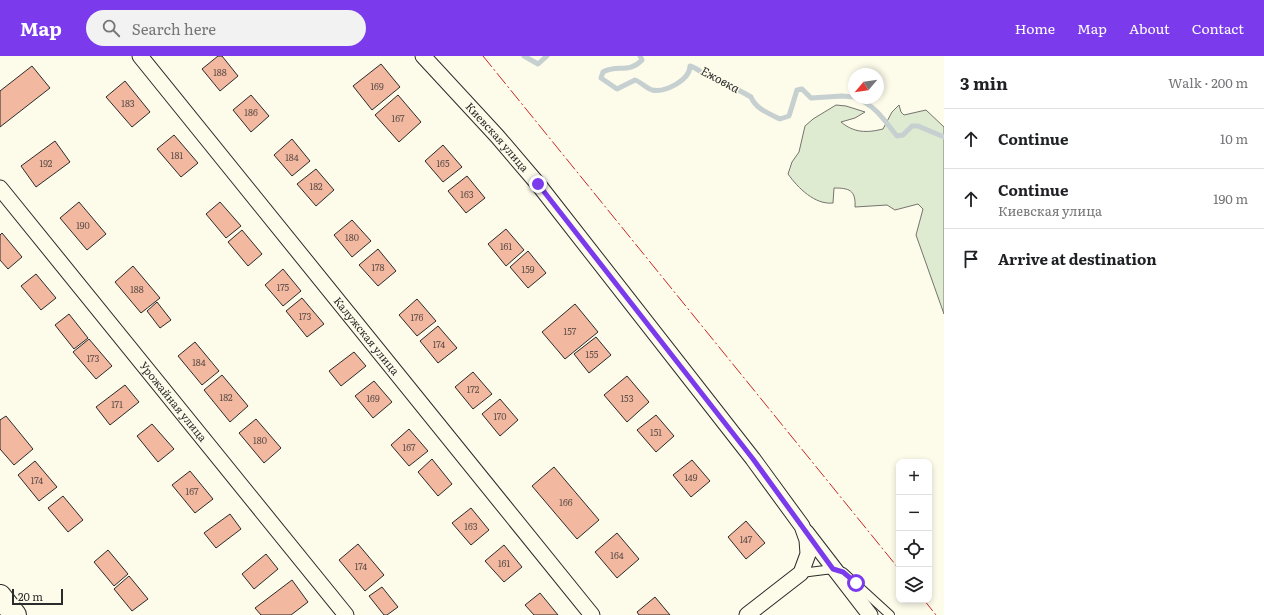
<!DOCTYPE html>
<meta charset="utf-8">
<style>
body{margin:0;font-family:Literata,serif;background:#f2f2f2;color:#202124}
.controls{position:absolute;right:12px;bottom:12px;display:grid;overflow:hidden;border-radius:8px;box-shadow:0 2px 6px #0003}
.controls button{width:36px;height:36px;display:grid;place-items:center;padding:0;border:0;border-bottom:1px solid #e0e0e0;background:#fff;color:#202124;font:20px sans-serif}
.compass{position:absolute;left:848px;top:12px;width:36px;height:36px;border-radius:50%;background:#fff;box-shadow:0 2px 6px #0003;rotate:241deg}
.scale{position:absolute;left:12px;bottom:10px;width:51px;box-sizing:border-box;padding-left:4px;border:2px solid #2b2b2b;border-top:0;font-size:11px;line-height:14px;white-space:nowrap;color:#2b2b2b;-webkit-text-stroke:3px #fdfbea;paint-order:stroke}
.stop{position:absolute;width:12px;height:12px;margin:-9px;border:3px solid #7c3aed;border-radius:50%;background:#fff}
.stop.end{background:#7c3aed;border-color:#fff;box-shadow:0 1px 4px #0008}
.list{margin:0;padding:0;list-style:none}
h2{display:flex;justify-content:space-between;align-items:center;height:52px;margin:0;padding:0 16px;font-size:17px}
h2 small{font-size:13px;font-weight:400;color:#757577}
.list li{display:grid;grid-template-columns:26px 1fr auto;gap:12px;align-items:center;box-sizing:border-box;height:60px;padding:0 16px;border-top:1px solid #e0e0e0}
.list b{display:block;font-size:15px;white-space:nowrap}
.list p{margin:0;font-size:13px;white-space:nowrap;color:#757577}
.list em{font-size:13px;font-style:normal;color:#757577}
.icon{flex:none;width:22px;height:22px;fill:none;stroke:currentColor;stroke-width:2;stroke-linecap:round;stroke-linejoin:round}
.map{position:relative;flex:none;width:944px;height:559px;overflow:hidden}
header{display:flex;align-items:center;gap:24px;box-sizing:border-box;height:56px;padding:0 20px;background:#7c3aed;color:#fff}
header strong{font-size:19px}
nav{display:flex;gap:22px;margin-inline-start:auto;font-size:14px}
.search{width:280px;height:36px;background:#f2f2f2;display:flex;align-items:center;gap:10px;box-sizing:border-box;padding:0 14px;border-radius:22px;color:#757577;font-size:15px}
main{display:flex}
aside{flex:1;background:#fff}
.map>svg:first-child{display:block}
</style>
<header>
<strong>Map</strong>
<div class="search"><svg class="icon" aria-label="search" viewBox="0 0 24 24"><circle cx="10" cy="10" r="6"/><path d="M15 15l6 6"/></svg>Search here</div>
<nav><a>Home</a><a>Map</a><a>About</a><a>Contact</a></nav>
</header>
<main>
<div class="map">
<svg width="944" height="559" viewBox="0 0 944 559">
<rect width="100%" height="100%" fill="#fdfbea"/>
<path fill="#deebd1" stroke="#74746e" d="M836 49 846 50 865 56 855 62 841 66C854 77 867 77 883 73L892 56 899 49 901 56 904 59 926 54 944 71V258L916 179 923 153 918 148 895 154 887 149 855 151C856 134 849 132 834 132L833 147C815 149 798 132 788 118L792 106 799 96 805 70 813 63Z"/>
<g fill="none" stroke-linecap="round" stroke-linejoin="round">
<path stroke="#c7d0d0" stroke-width="5" d="M524 0 538 8 547 0
M640 0 642 4C629 18 617 8 603 16L601 22 617 33 635 24C641 26 646 32 652 34 665 37 690 24 690 10 697 12 701 17 707 19 722 26 736 32 751 41 756 53 768 57 780 63L789 60 797 34 802 33 811 42 842 40 854 41
M856 42C876 50 884 64 897 80L903 79 912 70H918L944 81"/>
</g>
<path fill="#f2b8a0" stroke="#2b2b2b" d="M218 0H222L238 20 220 35 202 13Z
M381 8 400 31 372 54 353 30Z
M32 10 50 32 0 71V35Z
M125 25 150 56 132 71 106 41Z
M251 39 269 60 251 76 233 54Z
M398 39 421 66 399 86 375 59Z
M174 79 198 107 181 121 157 93Z
M292 83 310 105 292 120 274 99Z
M55 85 70 106 36 131 21 110Z
M443 89 462 111 443 126 425 105Z
M316 113 334 134 316 150 297 128Z
M467 120 485 142 466 157 448 135Z
M79 146 106 178 87 194 60 162Z
M220 146 241 170 226 182 206 158Z
M352 164 371 185 352 201 334 179Z
M506 173 524 194 506 210 488 188Z
M242 174 262 198 248 210 228 186Z
M2 177 22 201 8 213 0 204V179Z
M378 193 396 215 378 230 359 209Z
M528 195 546 217 528 232 510 211Z
M133 210 160 242 141 257 115 226Z
M283 213 301 235 283 250 265 229Z
M36 218 56 242 41 254 21 230Z
M302 242 324 268 307 281 286 255Z
M417 243 436 265 417 280 399 259Z
M157 246 171 264 160 272 147 255Z
M575 248 598 276 565 303 542 276Z
M69 258 88 282 74 293 55 269Z
M438 270 457 292 438 307 420 285Z
M596 281 611 299 589 317 574 298Z
M89 283 112 310 96 323 73 296Z
M195 286 219 315 202 329 178 300Z
M354 296 366 310 341 330 329 315Z
M473 316 492 338 473 353 455 331Z
M222 319 248 350 230 366 204 334Z
M627 320 649 346 627 366 604 339Z
M374 325 392 346 373 362 355 340Z
M125 329 139 346 110 369 96 351Z
M500 343 518 364 500 380 482 358Z
M656 359 674 380 656 396 637 374Z
M6 360 33 393 14 409 0 393V364Z
M256 363 281 392 264 407 239 377Z
M152 368 174 393 158 406 137 380Z
M409 373 428 395 409 410 391 389Z
M432 403 452 428 438 440 418 416Z
M692 404 710 425 691 441 673 419Z
M35 405 57 431 39 445 18 419Z
M554 411 599 464 577 483 532 430Z
M190 415 213 443 195 457 172 429Z
M63 440 83 464 68 476 48 452Z
M471 452 489 474 471 489 452 467Z
M230 458 241 473 216 492 204 477Z
M746 465 765 487 746 503 728 481Z
M617 477 639 503 617 522 595 496Z
M358 488 384 519 365 535 339 504Z
M504 489 522 511 504 526 485 505Z
M108 494 128 518 114 530 94 506Z
M266 498 278 513 254 533 242 518Z
M129 520 148 543 132 555 114 533Z
M292 524 308 546 291 559H261L255 552Z
M382 531 398 551 387 559H384L369 540Z
M540 537 558 559H534L525 549Z
M655 541 670 559H639L637 556Z"/>
<g fill="none" stroke-linecap="round" stroke-linejoin="round">
<defs>
<path id="lane" d="M801 517 833 513 843 516 890 559"/>
<g id="street">
<path id="s1" d="M140 0 592 559"/>
<path id="s2" d="M423 0 497 80 538 128 753 403 802 470 807 484 808 498 801 517 747 559"/>
<path id="s3" d="M0 132 346 559"/>
<path d="M806 476 870 559"/>
</g>
<path id="secondary" d="M0 540 15 559"/>
</defs>
<use href="#lane" stroke="#2b2b2b" stroke-width="10"/>
<use href="#street" stroke="#2b2b2b" stroke-width="17"/>
<use href="#secondary" stroke="#2b2b2b" stroke-width="24"/>
<use href="#lane" stroke="#fdfbea" stroke-width="8"/>
<use href="#street" stroke="#fdfbea" stroke-width="15"/>
<use href="#secondary" stroke="#fdfbea" stroke-width="22"/>
<path stroke="#c62828" stroke-width="1" stroke-dasharray="14 3 2 3" stroke-linecap="butt" d="M483 0 899 513
M924 544 936 559"/>
</g>
<g fill="none" stroke-linecap="round" stroke-linejoin="round">
<path stroke="#7c3aed" stroke-width="5" d="M538 128 753 403 833 513 843 516 856 527"/>
</g>
<g text-anchor="middle" stroke-width="3" stroke-linejoin="round" paint-order="stroke">
<g font-size="9" fill="#5d4e48">
<text x="220" y="20">188</text>
<text x="377" y="34">169</text>
<text x="128" y="51">183</text>
<text x="251" y="60">186</text>
<text x="398" y="66">167</text>
<text x="177" y="103">181</text>
<text x="292" y="105">184</text>
<text x="46" y="111">192</text>
<text x="443" y="111">165</text>
<text x="316" y="134">182</text>
<text x="467" y="142">163</text>
<text x="83" y="173">190</text>
<text x="352" y="185">180</text>
<text x="506" y="194">161</text>
<text x="378" y="215">178</text>
<text x="528" y="217">159</text>
<text x="283" y="235">175</text>
<text x="137" y="237">188</text>
<text x="305" y="264">173</text>
<text x="417" y="265">176</text>
<text x="570" y="279">157</text>
<text x="439" y="292">174</text>
<text x="592" y="302">155</text>
<text x="93" y="306">173</text>
<text x="199" y="310">184</text>
<text x="473" y="337">172</text>
<text x="226" y="345">182</text>
<text x="373" y="346">169</text>
<text x="627" y="346">153</text>
<text x="117" y="352">171</text>
<text x="500" y="364">170</text>
<text x="656" y="380">151</text>
<text x="260" y="388">180</text>
<text x="409" y="395">167</text>
<text x="691" y="425">149</text>
<text x="37" y="428">174</text>
<text x="192" y="439">167</text>
<text x="566" y="450">166</text>
<text x="471" y="474">163</text>
<text x="746" y="487">147</text>
<text x="617" y="503">164</text>
<text x="504" y="511">161</text>
<text x="361" y="514">174</text>
</g>
<g font-size="11" fill="#2b2b2b" stroke="#fdfbea">
<text dy="4" stroke="none"><textPath href="#s2" startOffset="110">Киевская улица</textPath></text>
<text dy="4" stroke="none"><textPath href="#s1" startOffset="360">Калужская улица</textPath></text>
<text dy="4" stroke="none"><textPath href="#s3" startOffset="275">Урожайная улица</textPath></text>
</g>
<g font-size="12" font-style="italic" fill="#2b2b2b" stroke="#fdfbea">
<text transform="translate(720 24) rotate(28)" y="4">Ежовка</text>
</g>
</g>
</svg>
<div class="controls">
<button>+</button>
<button>−</button>
<button><svg class="icon" aria-label="locate" viewBox="0 0 24 24"><circle cx="12" cy="12" r="6"/><path d="M12 2v4M12 18v4M2 12h4M18 12h4"/></svg></button>
<button><svg class="icon" aria-label="layers" viewBox="0 0 24 24"><path d="M12 4l9 5-9 5-9-5zM3 14l9 5 9-5"/></svg></button>
</div>
<svg class="compass" viewBox="-18 -18 36 36"><path d="M0-13l5 13h-10z" fill="#e53935"/><path d="M0 13l5-13h-10z" fill="#757577"/></svg>
<div class="scale">20 m</div>
<div class="stop" style="left:856px;top:527px"></div>
<div class="stop end" style="left:538px;top:128px"></div>
</div>
<aside>
<h2>3 min<small>Walk · 200 m</small></h2>
<ul class="list">
<li><svg class="icon" aria-label="ahead" viewBox="0 0 24 24"><path d="M12 20V5M6 11l6-6 6 6"/></svg><div><b>Continue</b></div><em>10 m</em></li>
<li><svg class="icon" aria-label="ahead" viewBox="0 0 24 24"><path d="M12 20V5M6 11l6-6 6 6"/></svg><div><b>Continue</b><p>Киевская улица</p></div><em>190 m</em></li>
<li><svg class="icon" aria-label="arrive" viewBox="0 0 24 24"><path d="M6 21V4h12l-3 4 3 4H6"/></svg><div><b>Arrive at destination</b></div></li>
</ul>
</aside>
</main>
